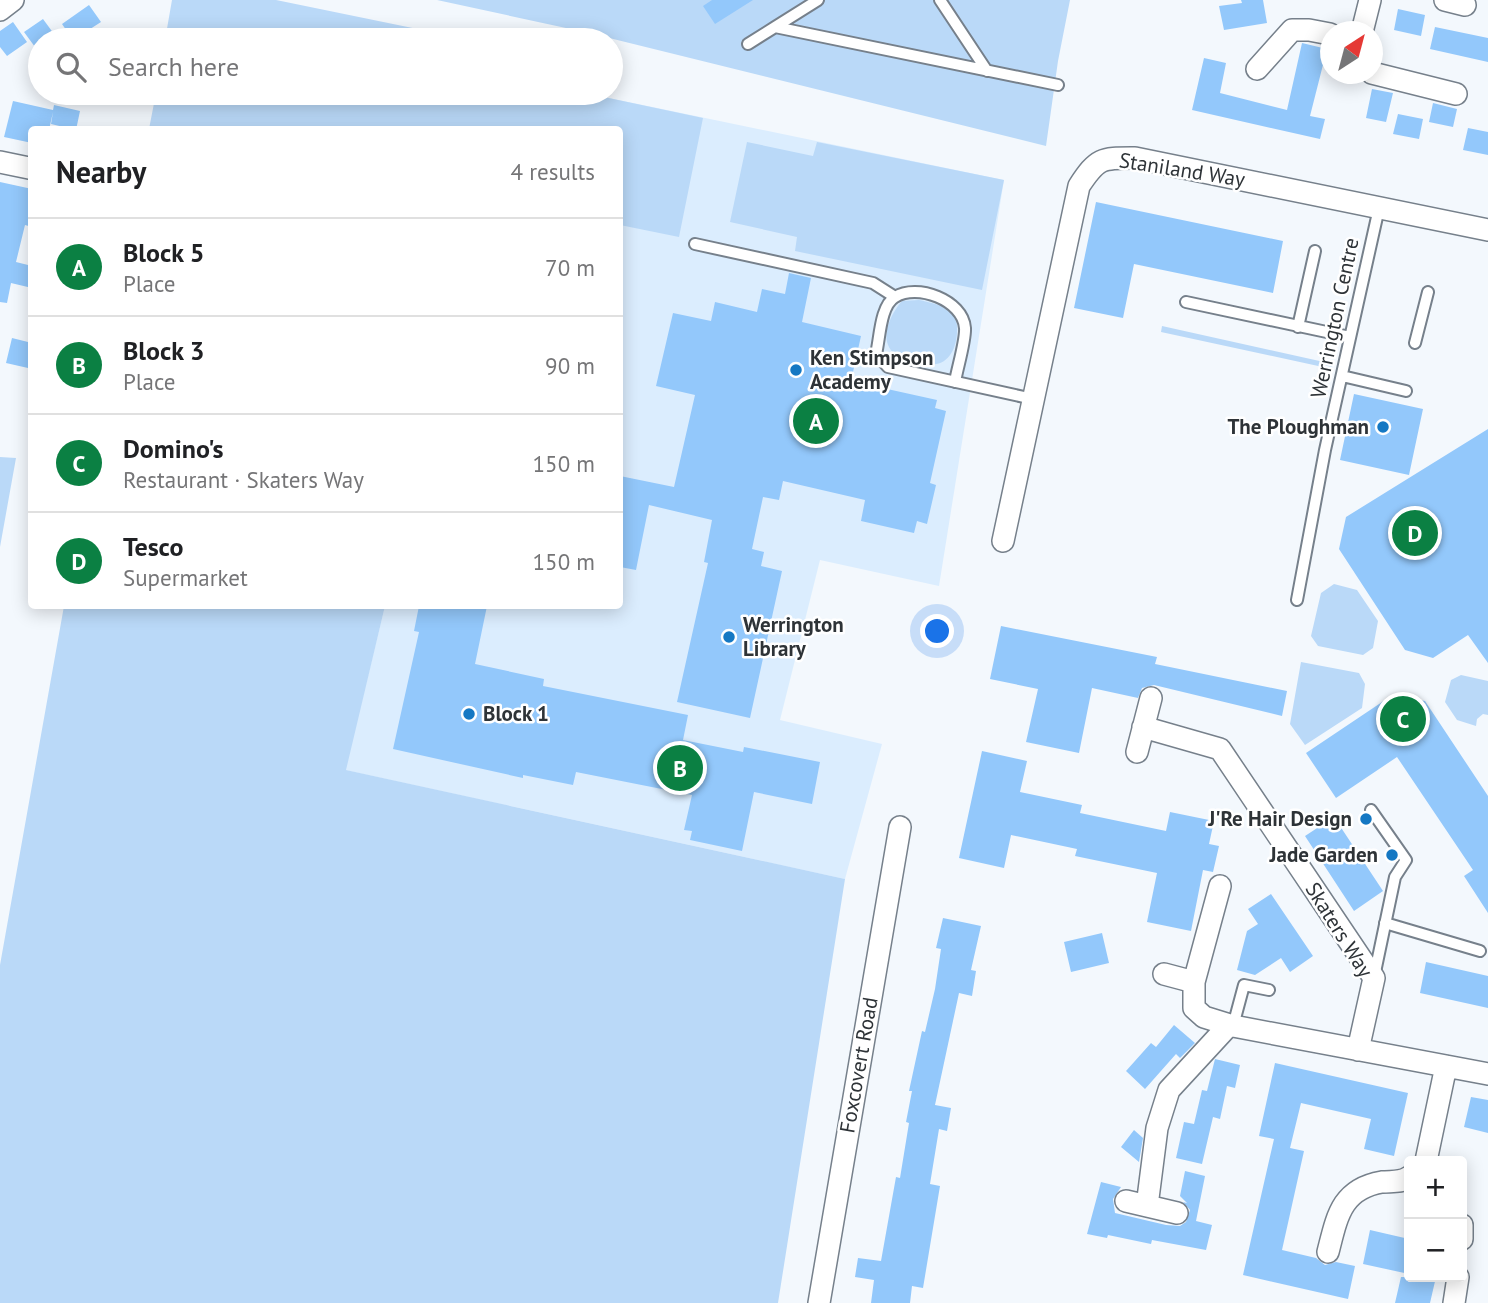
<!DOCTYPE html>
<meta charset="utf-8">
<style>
body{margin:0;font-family:"PT Sans",sans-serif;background:#f6f6f6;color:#202124}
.controls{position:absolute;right:21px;bottom:21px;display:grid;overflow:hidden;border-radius:7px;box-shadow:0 4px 18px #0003}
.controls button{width:63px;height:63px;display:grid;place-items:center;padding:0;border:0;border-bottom:2px solid #e0e0e0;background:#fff;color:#202124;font:35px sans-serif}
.compass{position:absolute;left:1320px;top:21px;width:63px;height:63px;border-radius:50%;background:#fff;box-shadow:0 4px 18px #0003;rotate:36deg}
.you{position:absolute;left:938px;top:632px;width:24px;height:24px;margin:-18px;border:5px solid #fff;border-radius:50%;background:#1a73e8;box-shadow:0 0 0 10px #1a73e833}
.badge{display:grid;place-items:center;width:46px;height:46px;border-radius:50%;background:#0b8043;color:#fff;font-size:23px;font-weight:700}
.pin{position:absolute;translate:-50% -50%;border:4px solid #fff;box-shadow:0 2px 7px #0006}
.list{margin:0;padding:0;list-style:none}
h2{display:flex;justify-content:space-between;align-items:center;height:91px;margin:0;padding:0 28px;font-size:30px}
h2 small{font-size:23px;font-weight:400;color:#757577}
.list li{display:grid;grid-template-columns:46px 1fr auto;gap:21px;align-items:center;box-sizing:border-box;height:98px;padding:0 28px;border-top:2px solid #e0e0e0}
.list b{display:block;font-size:26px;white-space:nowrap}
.list p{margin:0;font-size:23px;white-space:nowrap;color:#757577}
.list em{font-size:23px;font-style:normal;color:#757577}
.icon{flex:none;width:38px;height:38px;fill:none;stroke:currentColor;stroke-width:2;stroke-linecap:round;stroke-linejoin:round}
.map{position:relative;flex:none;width:1488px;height:1303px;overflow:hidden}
.search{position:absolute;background:#fff;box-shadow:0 4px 18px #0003;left:28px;top:28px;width:595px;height:77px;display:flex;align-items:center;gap:18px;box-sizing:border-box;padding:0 24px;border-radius:38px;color:#757577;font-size:26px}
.panel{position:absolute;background:#fff;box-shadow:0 4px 18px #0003;left:28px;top:126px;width:595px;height:483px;border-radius:7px}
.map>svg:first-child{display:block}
</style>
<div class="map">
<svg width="1488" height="1303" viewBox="0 0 1488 1303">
<rect width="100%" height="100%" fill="#f3f8fd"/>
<path fill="#dbedfe" d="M585 93 1004 180 939 586 820 560 780 720 882 744 845 879 345 770 385 606H620V130L576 129Z"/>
<path fill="#bad9f8" d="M172 0H276L471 40H165Z
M437 0H1070L1058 61 1046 146 589 33Z
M156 93H585L703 118 679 237 620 225V130L149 129Z
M747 142 813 156 817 142 1004 180 982 290 795 251 797 237 730 222Z
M919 300C933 303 955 307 957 325 958 341 953 361 936 364 930 366 921 362 915 360 910 359 903 359 899 357 876 344 889 316 902 301Z
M1162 326 1333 364 1332 369 1161 332Z
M0 457 16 458 0 547Z
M1334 584 1357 590 1378 621 1373 648 1363 655 1318 646 1311 636 1321 593Z
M64 606H385L346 770 845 879 778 1303H0V965Z
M1301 662 1359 673 1365 684 1362 708 1305 745 1290 724Z
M1461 675 1488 681V715L1483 714 1477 719 1476 726 1457 720 1445 702 1451 680Z"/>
<path fill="#93c8fb" d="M712 0H753L715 24 703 6Z
M1241 0H1263L1267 23 1224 30 1219 6 1242 3Z
M89 5 101 22 73 40 62 24Z
M1398 9 1425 15 1421 36 1394 30Z
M43 19 54 34 46 40H40V44L35 47 24 32Z
M13 22 27 42 7 56 0 47V31Z
M1435 27 1488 38V62L1430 49Z
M1302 43 1327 49 1310 116 1325 119 1320 139 1192 110 1204 58 1226 63 1220 93 1287 110Z
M1372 89 1393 93 1386 122 1366 118Z
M13 101 53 110 54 105 80 111 76 130 51 124 53 112 49 130H32V143L4 137Z
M1433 103 1457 109 1453 127 1429 122Z
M1398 114 1423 119 1419 139 1393 134Z
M1468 128 1488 132V155L1463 150Z
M0 182 32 189V227L25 225 16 262 32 266V288L11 283 7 303 0 302Z
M1096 202 1283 241 1273 293 1134 264 1123 318 1074 308Z
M789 273 811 278 802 322 861 336 851 381 937 400 935 408 946 411 930 483 936 485 927 524 917 521 914 533 861 521 865 500 783 481 779 500 763 497 752 549 764 552 761 566 782 571 750 718 677 702 708 563 704 562 712 520 649 505 636 570 620 567V476L674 487 695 395 656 386 673 313 711 321 715 302 757 312 762 289 785 294Z
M12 338 32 343 28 368 6 363Z
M1354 394 1423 409 1409 475 1340 460Z
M1488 429V663L1468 635 1433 658 1405 650 1339 549 1346 517Z
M419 606H487L475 664 544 679 543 686 688 715 683 740 743 752 744 747 820 762 812 804 754 792 742 851 690 840 692 831 684 830 692 795 576 772 573 785 523 775V778L393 749 419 632 414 631Z
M1001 626 1157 657 1155 664 1287 691 1282 716 1154 685 1142 688 1138 698 1092 688 1079 753 1026 742 1038 689 990 679Z
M1394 694 1425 701 1488 796V913L1464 876 1473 870 1397 757 1336 798 1306 753Z
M982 751 1027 761 1020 792 1082 805 1080 813 1166 831 1170 812 1214 821 1209 844 1219 846 1213 872 1203 870 1191 931 1147 922 1157 873 1075 856 1077 849 1011 835 1004 868 959 858Z
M1334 817 1383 891 1354 911 1305 836Z
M1271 894 1313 956 1290 972 1281 958 1255 975 1237 970 1247 931 1258 924 1248 909Z
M943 918 981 926 971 970 976 971 972 996 959 993 935 1105 951 1108 947 1131 939 1129 930 1184 940 1186 923 1288 912 1286 910 1303H871L874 1280 855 1277 858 1258 881 1261 896 1177 900 1178 909 1123 906 1122 912 1091H909L922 1031 925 1032 935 989 941 949 936 948Z
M1102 933 1109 963 1071 972 1064 942Z
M1426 962 1488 976V1008L1420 993Z
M1174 1025 1195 1043 1180 1058 1176 1054 1145 1089 1126 1071 1151 1043 1156 1047Z
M1215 1059 1240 1065 1235 1088 1227 1086 1220 1119 1213 1117 1202 1164 1176 1158 1184 1122 1194 1124 1202 1090 1207 1091Z
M1275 1063 1408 1093 1394 1156 1364 1149 1371 1119 1301 1103 1290 1148 1304 1151 1282 1250 1316 1258 1325 1265 1336 1262 1355 1266 1348 1299 1243 1275 1274 1139 1259 1136Z
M1471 1097 1488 1100V1133L1464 1127Z
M1134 1130 1143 1138 1139 1162 1121 1147Z
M1185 1171 1205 1176 1196 1221 1212 1225 1206 1250 1152 1240 1151 1244 1108 1235 1107 1238 1087 1234 1101 1182 1121 1187 1113 1199 1115 1213 1166 1225 1180 1226 1186 1222 1190 1210 1183 1202 1187 1203 1180 1196Z
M1370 1230 1409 1239V1274L1363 1264Z
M1401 1277H1436L1430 1303H1395Z"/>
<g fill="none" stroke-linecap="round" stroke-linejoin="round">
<defs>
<path id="service" d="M818 0 775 27 1058 85
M940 0 987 71
M748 44 775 27
M695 244 873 283 895 297
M1186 302 1350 337
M1298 327 1315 251
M1415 343 1428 292
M1342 376 1406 391
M955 382C957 369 966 340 965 328 963 300 917 283 895 297 880 306 880 338 876 354L888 367 1033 399
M1297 600 1325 450 1379 208
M1371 810 1406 860 1395 877 1374 977
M1385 923 1480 951
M1233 1026 1244 985 1269 990"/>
<path id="minor" d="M1445 0 1465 5
M0 10 13 0
M1362 32 1370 0
M1257 69 1292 30H1309L1330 34
M1372 73 1456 94
M0 162 29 168
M1003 541 1079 186C1098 157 1102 158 1135 158L1488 230
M1143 727 1220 749 1374 978 1358 1050
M1137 752 1151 698
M1220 886 1194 982V1008L1204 1017 1233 1026 1488 1074
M1164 974 1194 982
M1426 1161 1446 1066
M1126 1201 1177 1213
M1147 1206 1157 1128 1169 1090 1229 1025
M1462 1225V1239
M1328 1252C1337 1217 1341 1189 1382 1182 1392 1181 1401 1183 1409 1177
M819 1303 900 827
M1454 1303 1458 1277"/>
</defs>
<use href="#service" stroke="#76808b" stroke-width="14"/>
<use href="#minor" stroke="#76808b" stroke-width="24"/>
<use href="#service" stroke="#fff" stroke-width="10"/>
<use href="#minor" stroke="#fff" stroke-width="21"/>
</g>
<g fill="#1578c3" stroke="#fff" stroke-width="2.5">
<circle cx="796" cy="370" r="7"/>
<circle cx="1383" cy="427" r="7"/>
<circle cx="729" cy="637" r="7"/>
<circle cx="469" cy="714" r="7"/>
<circle cx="1366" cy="819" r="7"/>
<circle cx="1392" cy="855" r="7"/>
</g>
<g text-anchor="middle" stroke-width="5" stroke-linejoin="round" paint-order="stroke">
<g font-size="21" fill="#2e3337" stroke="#fff">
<text transform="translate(1182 170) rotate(9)" y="7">Staniland Way</text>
<text transform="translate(1335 318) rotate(-78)" y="7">Werrington Centre</text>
<text transform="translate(1339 930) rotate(58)" y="7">Skaters Way</text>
<text transform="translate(859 1065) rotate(-80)" y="7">Foxcovert Road</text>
</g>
<g font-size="21" font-weight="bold" fill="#2e3337" stroke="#fff" text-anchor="start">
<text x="810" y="365">Ken Stimpson<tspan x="810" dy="24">Academy</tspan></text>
<text x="1369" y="434" text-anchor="end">The Ploughman</text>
<text x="743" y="632">Werrington<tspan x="743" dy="24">Library</tspan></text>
<text x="483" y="721">Block 1</text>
<text x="1352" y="826" text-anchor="end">J'Re Hair Design</text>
<text x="1378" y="862" text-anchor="end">Jade Garden</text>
</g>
</g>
</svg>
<div class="controls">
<button>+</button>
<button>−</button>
</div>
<svg class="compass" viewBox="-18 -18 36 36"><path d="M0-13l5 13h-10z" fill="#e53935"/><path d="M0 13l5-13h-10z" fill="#757577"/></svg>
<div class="you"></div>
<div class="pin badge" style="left:816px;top:421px">A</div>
<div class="pin badge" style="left:680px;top:768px">B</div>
<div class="pin badge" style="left:1403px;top:719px">C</div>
<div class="pin badge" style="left:1415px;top:533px">D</div>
<div class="search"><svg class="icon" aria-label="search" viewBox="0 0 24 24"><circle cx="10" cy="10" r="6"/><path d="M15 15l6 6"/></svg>Search here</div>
<section class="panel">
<h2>Nearby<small>4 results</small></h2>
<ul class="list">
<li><span class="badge">A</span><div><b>Block 5</b><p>Place</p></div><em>70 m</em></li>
<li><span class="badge">B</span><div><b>Block 3</b><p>Place</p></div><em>90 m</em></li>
<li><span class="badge">C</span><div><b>Domino's</b><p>Restaurant · Skaters Way</p></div><em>150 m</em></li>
<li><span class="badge">D</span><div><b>Tesco</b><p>Supermarket</p></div><em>150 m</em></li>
</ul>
</section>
</div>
